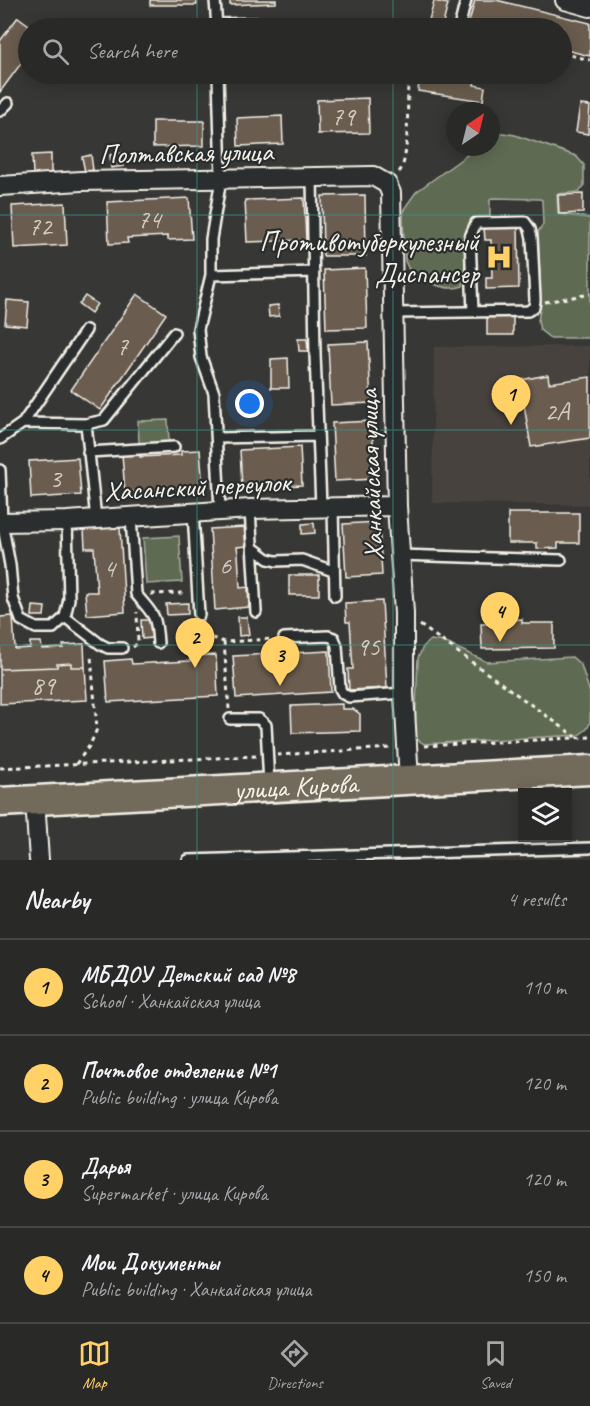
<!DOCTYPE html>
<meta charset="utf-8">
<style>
body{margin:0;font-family:Caveat,sans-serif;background:#353534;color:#f1f3f6}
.controls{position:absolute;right:18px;bottom:18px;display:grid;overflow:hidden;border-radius:0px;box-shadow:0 3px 15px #0003}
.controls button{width:54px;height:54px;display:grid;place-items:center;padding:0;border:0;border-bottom:2px solid #454545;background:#292928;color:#f1f3f6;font:30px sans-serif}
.compass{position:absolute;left:446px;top:102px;width:54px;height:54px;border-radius:50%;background:#292928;box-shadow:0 3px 15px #0003;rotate:35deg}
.you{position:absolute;left:250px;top:404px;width:21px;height:21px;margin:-15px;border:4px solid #fff;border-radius:50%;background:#1a73e8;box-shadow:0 0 0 9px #1a73e833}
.badge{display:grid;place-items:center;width:39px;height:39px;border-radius:50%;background:#ffd166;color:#111;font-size:20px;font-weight:700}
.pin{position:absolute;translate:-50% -50px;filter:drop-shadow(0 2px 3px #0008)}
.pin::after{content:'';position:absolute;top:32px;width:21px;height:18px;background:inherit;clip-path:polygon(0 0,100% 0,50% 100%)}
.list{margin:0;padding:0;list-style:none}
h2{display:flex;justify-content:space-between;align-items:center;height:78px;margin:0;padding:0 24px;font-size:26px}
h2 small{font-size:20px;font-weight:400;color:#a5a6a8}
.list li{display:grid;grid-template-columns:39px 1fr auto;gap:18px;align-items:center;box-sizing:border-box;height:96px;padding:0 24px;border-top:2px solid #454545}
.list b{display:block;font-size:22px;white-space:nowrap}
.list p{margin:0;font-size:20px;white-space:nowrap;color:#a5a6a8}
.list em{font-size:20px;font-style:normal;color:#a5a6a8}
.icon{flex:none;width:33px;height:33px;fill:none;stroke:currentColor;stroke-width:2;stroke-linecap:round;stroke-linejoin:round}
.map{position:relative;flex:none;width:590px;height:860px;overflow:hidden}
.search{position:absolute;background:#292928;box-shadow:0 3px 15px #0003;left:18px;right:18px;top:18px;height:66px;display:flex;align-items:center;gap:15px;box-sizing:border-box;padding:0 21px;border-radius:33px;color:#a5a6a8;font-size:22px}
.sheet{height:462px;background:#292928}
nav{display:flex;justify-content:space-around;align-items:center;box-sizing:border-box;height:84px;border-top:2px solid #454545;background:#292928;font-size:16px;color:#a5a6a8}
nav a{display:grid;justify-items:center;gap:3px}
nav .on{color:#ffd166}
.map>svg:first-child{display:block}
</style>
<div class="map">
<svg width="590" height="860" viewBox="0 0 590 860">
<rect width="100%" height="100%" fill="#373735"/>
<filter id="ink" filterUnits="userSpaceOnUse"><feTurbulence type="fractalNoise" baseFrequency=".0167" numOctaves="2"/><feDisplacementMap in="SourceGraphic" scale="12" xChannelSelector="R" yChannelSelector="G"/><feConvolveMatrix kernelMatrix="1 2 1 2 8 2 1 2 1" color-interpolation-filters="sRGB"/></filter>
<g filter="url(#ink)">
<path fill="#46423d" d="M590 346V505L432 503 434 347Z"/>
<path fill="#5e6b53" stroke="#a9ae9e" stroke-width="1.5" d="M503 133 515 135 576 156 584 165V186L579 192 557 194 558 214 590 218V338H550L540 330 538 321 541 304 538 232 543 224 542 200 540 199 492 198 490 200V219L478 220 467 237 463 286C446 293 425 281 410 272L405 261 403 219 404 209 416 192 478 147H491V137Z
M168 420 169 443H139L138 421Z
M179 536 182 582 146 584 143 538Z
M431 640 444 642 487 662 572 657 581 665 590 693V723L587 729 579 735 424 744 415 738V730L418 658 423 647Z"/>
<path fill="#6a5d50" stroke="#f4f1e8" stroke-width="1.5" d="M150 0H197V5H150Z
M230 0H276V3L230 5Z
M475 0H496L590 23V56L562 49V28H477L468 26Z
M434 1 448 4 442 28H427Z
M18 17 33 28H28V54L0 92V41Z
M420 74H438L475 80 474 85 485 87 483 101 418 91Z
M368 98 369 133 318 134 317 100Z
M580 105 590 106 588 134 576 132Z
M282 116 283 144 238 146 237 118Z
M153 121H204V146L153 147Z
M122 153 124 166 111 168 110 155Z
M51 154V174H33L32 155Z
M91 155 93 170 85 172 82 157Z
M583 194V213L559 214 558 195Z
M365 195 366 256H323L322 196Z
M189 198 192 239 168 240V236L127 238 128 243 109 244 107 202Z
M304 198 306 240 247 242 245 200Z
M65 203 67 245 14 248 12 206Z
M518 226 519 288 486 289V278H492L491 240H485L484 227Z
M365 268 367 328 326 329 324 270Z
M137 294 166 314 100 410 71 390Z
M85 296 97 304 91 313 79 304Z
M7 300 29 302 27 326 5 324Z
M278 305 279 316 269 317 268 306Z
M487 317H513V335H487Z
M298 339H307L308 351H299Z
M368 342 371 403 331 405 328 344Z
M288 358 289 388H271V359Z
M548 375 549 383 590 377V438L531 447 520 380Z
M372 421 375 479 335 481 332 423Z
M300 447 302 485 242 488 240 450Z
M200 450 203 488 125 492 122 454H140V457L181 455V451Z
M78 458 81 495 31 498 29 461Z
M508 513H579V543H558V548L537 549V543H508Z
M379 522 382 575 346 577 343 524Z
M314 523 315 533 302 534V524Z
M244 527 246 546 237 547 238 554 240 588 248 587 249 607 215 610 210 529Z
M120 528 125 612 87 615 85 592H97L94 548H85L84 529Z
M289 575H319V595H289Z
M382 601 387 688 349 690 348 669H353L350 622H346L345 603Z
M188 603V614L167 615 166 604Z
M33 606 45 607 44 616H32Z
M13 616 15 649 30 648V642H41L42 649 64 648 63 645 84 644 85 667H71V663L57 664V667L0 669V617Z
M238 617H247L249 635 239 636Z
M522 619V623H554V648L482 649 481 624 510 623V620Z
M141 620H151L152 638 142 639Z
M329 651 331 692 236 698 233 656Z
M216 655 218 696 108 702 105 661 131 659 132 664 190 661V656Z
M71 663V667H85L87 700 0 704V669L57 667V664Z
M342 704V709H353L360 714V731L292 733 291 706Z"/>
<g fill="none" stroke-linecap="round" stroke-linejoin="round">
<defs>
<path id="lane" d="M215 0 217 28
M216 24 269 23
M459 28 466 0
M218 74 221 179 211 239V275L198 329 201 357 214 393 220 510
M0 111 8 103
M312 177 315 354 321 506
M211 275 314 272
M393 313 528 311 534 307 535 300 532 238 530 229 525 222 476 223 470 237 473 312
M23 423 86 330
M86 424 96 519
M217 438 318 436
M0 439 23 423 86 424 104 420 174 333
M88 452 174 447
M0 470 2 522 10 565 13 598 21 620 36 628H53L65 617 69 599 67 521
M333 508 335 596
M250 509 256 612
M193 512 199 615
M131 517 136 594C154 616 156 613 158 643
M252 547 268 559 276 561 302 560 333 571
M399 555 561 560
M65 617 100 644 108 648H122
M284 638 328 636 334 638 337 646 340 689 343 694 349 697 404 693
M230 719H259L266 725 269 785
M188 860 590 848"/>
<path id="street" d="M565 0 590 7
M0 186 81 181 373 176 387 184 391 193 397 506 404 613V693L409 780
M0 522 67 521 250 509 397 506
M35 800 39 860"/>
<g id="primary">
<path id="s1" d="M0 802 590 770"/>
</g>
</defs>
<use href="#lane" stroke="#f4f1e8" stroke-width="14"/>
<use href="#street" stroke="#f4f1e8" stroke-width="22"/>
<use href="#primary" stroke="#f4f1e8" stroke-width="33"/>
<path stroke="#f4f1e8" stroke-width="3" stroke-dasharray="4.5 4.5" stroke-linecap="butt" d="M562 53 590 60
M399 172C410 161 407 99 408 81L410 74
M545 302 590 294
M151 594 186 593
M201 625 207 636 224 642
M420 625 576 737
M133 647 138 643 137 612
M229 709 224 642 273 639
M424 746 590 737
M277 755 391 748
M76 764 90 745 97 729 91 656
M0 768 256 756"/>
<use href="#lane" stroke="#2a2d2e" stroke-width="9"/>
<use href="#street" stroke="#2a2d2e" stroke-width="18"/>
<use href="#primary" stroke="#726b5a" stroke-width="28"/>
</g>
</g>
<path fill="none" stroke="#3d8f86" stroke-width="1.5" stroke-opacity="0.55" d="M197 0V28M393 0V28M197 74V860M393 74V860M0 215H590M0 430H590M0 645H590"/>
<defs>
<symbol id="hospital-bare" viewBox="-9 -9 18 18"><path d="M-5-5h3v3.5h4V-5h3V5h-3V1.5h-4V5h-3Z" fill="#ffd166" stroke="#2a2d2e" stroke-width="2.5" paint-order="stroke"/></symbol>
</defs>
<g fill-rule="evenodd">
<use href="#hospital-bare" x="480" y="238" width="38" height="38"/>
</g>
<g text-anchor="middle" stroke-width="4.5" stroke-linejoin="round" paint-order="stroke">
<g font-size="26" fill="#d2ccc2">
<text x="343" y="125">79</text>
<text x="149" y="228">74</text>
<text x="40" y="235">72</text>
<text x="122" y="355">7</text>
<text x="557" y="420">2А</text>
<text x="55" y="487">3</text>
<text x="225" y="574">6</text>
<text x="109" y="577">4</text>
<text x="368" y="655">95</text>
<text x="43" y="694">89</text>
</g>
<g font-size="28" fill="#f4f1e8" stroke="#2a2d2e">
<text transform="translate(186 152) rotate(-1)" y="10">Полтавская улица</text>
<text transform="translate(370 475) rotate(-92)" y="10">Ханкайская улица</text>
<text transform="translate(197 486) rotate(-3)" y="10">Хасанский переулок</text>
<text dy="10" stroke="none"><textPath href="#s1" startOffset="296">улица Кирова</textPath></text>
</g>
<g font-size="28" fill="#f4f1e8" stroke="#2a2d2e" text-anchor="end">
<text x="479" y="251">Противотуберкулезный<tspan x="479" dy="32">Диспансер</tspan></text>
</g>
</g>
</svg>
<div class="controls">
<button><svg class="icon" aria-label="layers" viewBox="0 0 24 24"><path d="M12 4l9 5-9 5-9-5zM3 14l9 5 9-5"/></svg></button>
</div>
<svg class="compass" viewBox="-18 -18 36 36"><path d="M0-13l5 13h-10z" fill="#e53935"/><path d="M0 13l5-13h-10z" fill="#a5a6a8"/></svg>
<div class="you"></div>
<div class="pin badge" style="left:511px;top:425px">1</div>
<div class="pin badge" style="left:195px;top:668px">2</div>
<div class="pin badge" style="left:280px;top:686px">3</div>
<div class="pin badge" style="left:500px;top:642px">4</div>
<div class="search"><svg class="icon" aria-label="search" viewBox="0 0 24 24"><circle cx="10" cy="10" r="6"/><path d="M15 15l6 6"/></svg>Search here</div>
</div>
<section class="sheet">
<h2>Nearby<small>4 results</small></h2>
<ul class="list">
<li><span class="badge">1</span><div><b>МБДОУ Детский сад №8</b><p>School · Ханкайская улица</p></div><em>110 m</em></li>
<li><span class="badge">2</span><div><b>Почтовое отделение №1</b><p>Public building · улица Кирова</p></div><em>120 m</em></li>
<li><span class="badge">3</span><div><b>Дарья</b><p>Supermarket · улица Кирова</p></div><em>120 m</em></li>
<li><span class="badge">4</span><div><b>Мои Документы</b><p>Public building · Ханкайская улица</p></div><em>150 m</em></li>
</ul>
</section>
<nav>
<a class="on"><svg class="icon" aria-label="map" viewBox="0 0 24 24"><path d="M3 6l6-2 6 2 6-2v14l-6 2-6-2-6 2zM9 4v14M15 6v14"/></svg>Map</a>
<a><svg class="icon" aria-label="directions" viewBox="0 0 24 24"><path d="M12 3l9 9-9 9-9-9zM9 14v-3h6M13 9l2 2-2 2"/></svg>Directions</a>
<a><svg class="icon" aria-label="saved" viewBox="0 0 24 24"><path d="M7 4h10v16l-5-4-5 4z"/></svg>Saved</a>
</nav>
